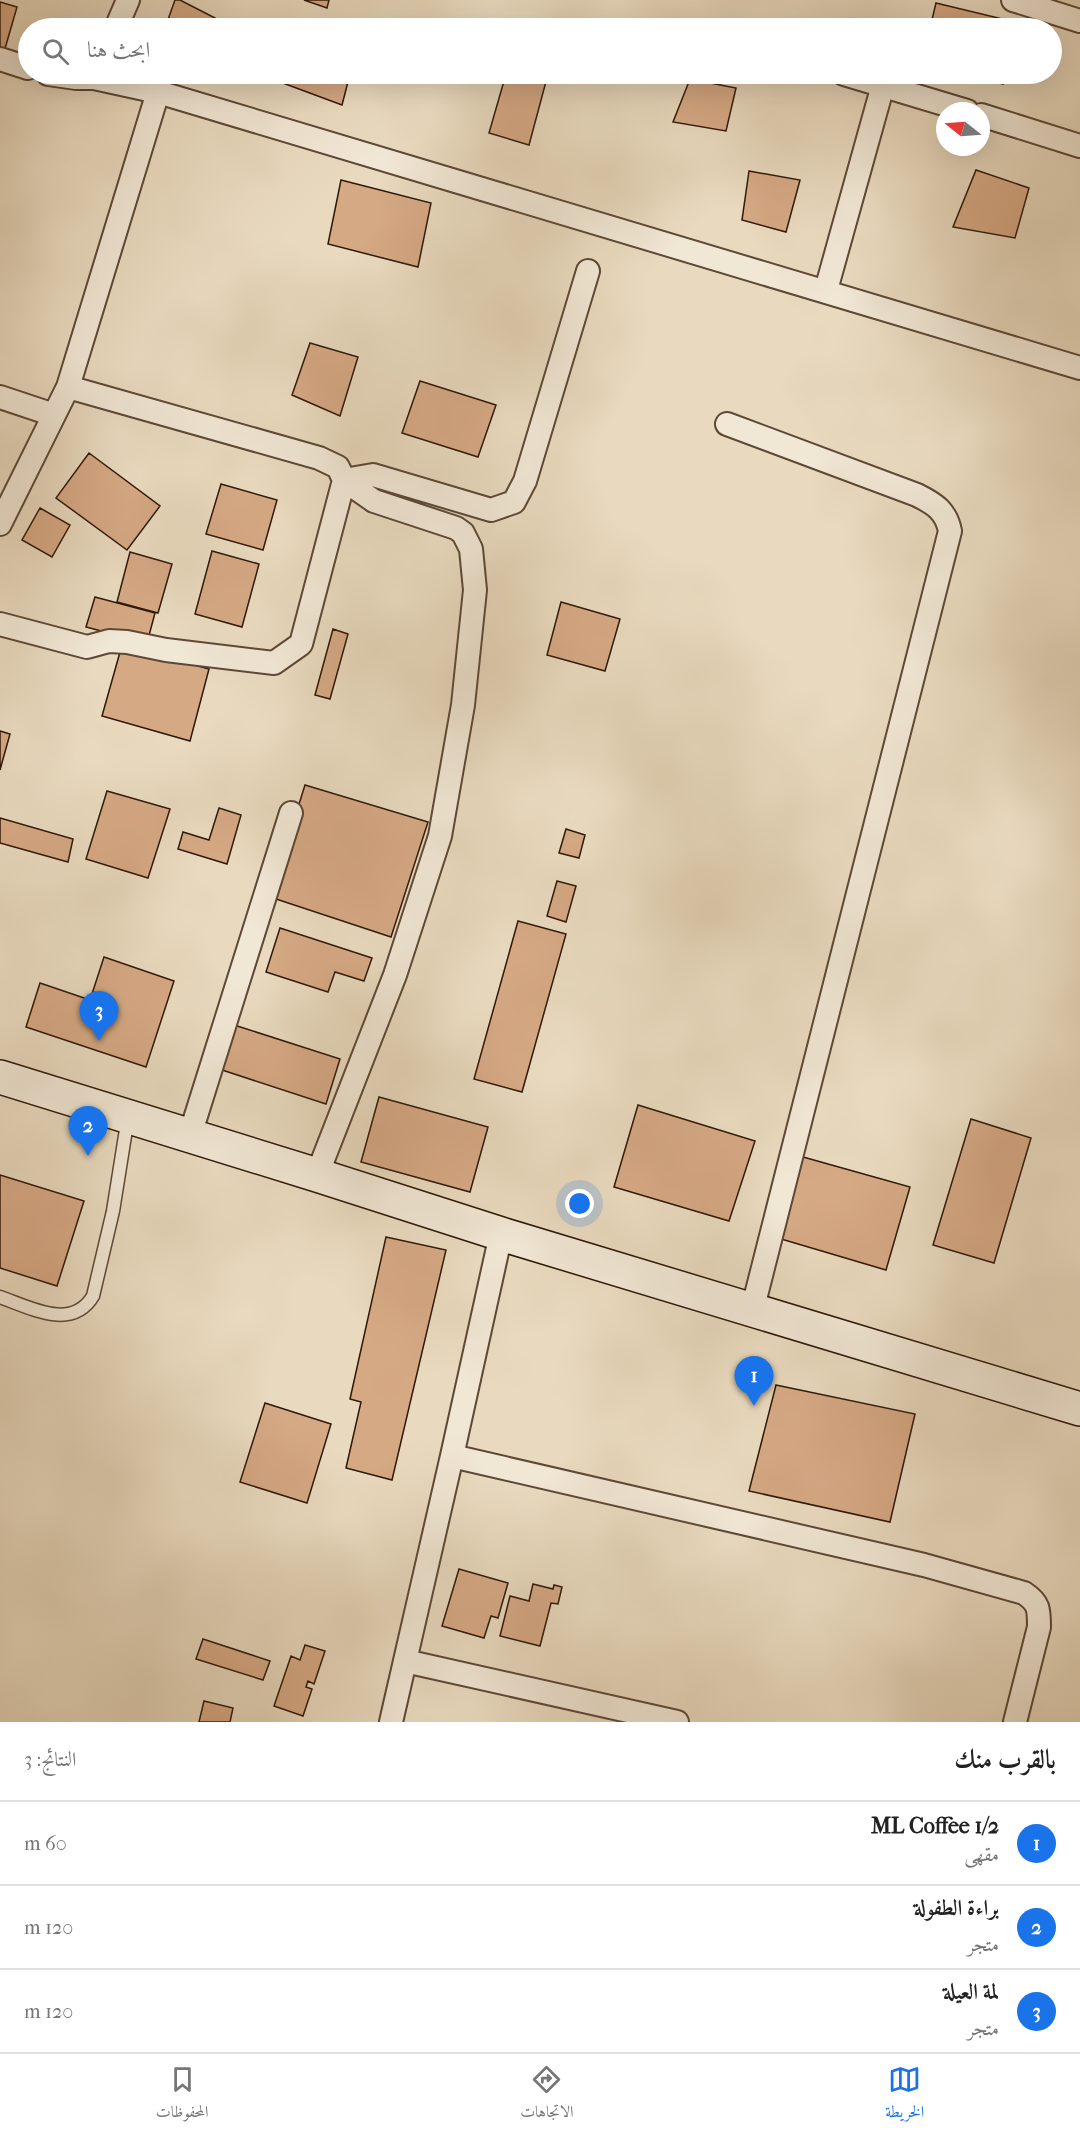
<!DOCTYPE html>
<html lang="ar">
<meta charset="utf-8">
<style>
body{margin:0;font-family:"IM FELL French Canon",Amiri,serif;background:#f2f2f2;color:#222;direction:rtl}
.compass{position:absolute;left:936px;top:102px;width:54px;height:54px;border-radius:50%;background:#fff;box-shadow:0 6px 24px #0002;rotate:287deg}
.you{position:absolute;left:580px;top:1204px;width:21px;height:21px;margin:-15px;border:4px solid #fff;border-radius:50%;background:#1a73e8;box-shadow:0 0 0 9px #1a73e833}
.badge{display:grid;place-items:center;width:39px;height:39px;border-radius:50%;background:#1a73e8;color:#fff;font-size:20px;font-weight:700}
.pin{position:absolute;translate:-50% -50px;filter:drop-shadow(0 2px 3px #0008)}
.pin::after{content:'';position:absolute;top:32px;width:21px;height:18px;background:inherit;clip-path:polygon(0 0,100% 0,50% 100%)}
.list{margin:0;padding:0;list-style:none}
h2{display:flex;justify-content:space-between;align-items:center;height:78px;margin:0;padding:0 24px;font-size:26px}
h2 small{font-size:20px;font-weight:400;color:#767676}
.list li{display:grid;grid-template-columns:39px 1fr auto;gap:18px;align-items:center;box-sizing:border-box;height:84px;padding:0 24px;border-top:2px solid #e0e0e0}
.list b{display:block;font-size:22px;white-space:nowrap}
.list p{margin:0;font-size:20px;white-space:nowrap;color:#767676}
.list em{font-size:20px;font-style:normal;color:#767676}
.icon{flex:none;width:33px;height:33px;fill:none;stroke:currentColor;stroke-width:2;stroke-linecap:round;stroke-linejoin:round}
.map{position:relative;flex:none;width:1080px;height:1722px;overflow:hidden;direction:ltr}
.search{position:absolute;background:#fff;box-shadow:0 6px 24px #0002;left:18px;right:18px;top:18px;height:66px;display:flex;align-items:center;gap:15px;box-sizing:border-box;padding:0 21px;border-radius:33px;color:#767676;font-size:22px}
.sheet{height:330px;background:#fff}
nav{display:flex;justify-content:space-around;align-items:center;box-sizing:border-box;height:84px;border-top:2px solid #e0e0e0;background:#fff;font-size:16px;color:#767676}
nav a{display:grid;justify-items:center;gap:3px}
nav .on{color:#1a73e8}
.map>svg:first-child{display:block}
</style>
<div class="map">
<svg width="1080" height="1722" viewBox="0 0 1080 1722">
<rect width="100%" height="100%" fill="#e9dabf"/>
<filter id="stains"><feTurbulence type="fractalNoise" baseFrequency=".00333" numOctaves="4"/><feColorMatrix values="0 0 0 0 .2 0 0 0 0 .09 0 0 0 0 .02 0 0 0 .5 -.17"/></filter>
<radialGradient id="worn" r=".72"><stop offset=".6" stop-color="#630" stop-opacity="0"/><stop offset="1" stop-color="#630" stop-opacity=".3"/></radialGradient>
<path fill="#d6a985" stroke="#2e1808" stroke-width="1.5" d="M175 0H180L215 18 213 28H165Z
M304 0H329L327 8Z
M0 2 17 7 4 52 0 51Z
M936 3 1027 25 1025 28H930Z
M285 21 309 28H283Z
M273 74H350L342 105 272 79Z
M506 74H548L529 145 489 133Z
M971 74H1007L1003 84Z
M690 79 736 88 726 131 673 122Z
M976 170 1029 188 1015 238 953 227Z
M749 171 800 180 786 232 742 220Z
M341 180 431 203 418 267 328 244Z
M310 343 358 357 340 416 292 395Z
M420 381 496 405 478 457 402 433Z
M89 453 160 506 127 550 56 498Z
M221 484 277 500 263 550 206 534Z
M40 508 70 525 52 557 22 540Z
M212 551 259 564 242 627 195 614Z
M130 552 172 564 158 613 117 602Z
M95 597 155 613 147 643 86 627Z
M561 602 620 619 605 671 547 655Z
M333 629 348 634 330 699 315 695Z
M122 645 209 669 190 741 102 716Z
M0 731 10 734 0 770Z
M305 785 428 822 391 937 270 897Z
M107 791 170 809 148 878 86 859Z
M219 808 241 815 227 864 178 849 183 832 209 840Z
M0 818 73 839 68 862 0 843Z
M566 829 585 835 579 858 559 853Z
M557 881 576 886 566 922 547 916Z
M518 921 566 934 522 1092 474 1079Z
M280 928 372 958 364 981 335 972 328 992 266 972Z
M104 957 174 981 146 1067 26 1027 40 983 90 1000Z
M231 1024 340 1059 326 1104 216 1068Z
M379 1097 488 1127 470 1192 361 1162Z
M638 1105 755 1141 729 1221 614 1187Z
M971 1119 1031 1138 994 1263 933 1245Z
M796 1155 910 1187 886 1270 771 1236Z
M0 1175 84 1201 57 1286 0 1268Z
M386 1237 446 1250 392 1480 346 1468 361 1402 350 1399Z
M776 1385 915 1414 890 1522 749 1491Z
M265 1403 331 1424 307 1503 240 1482Z
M459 1569 508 1583 498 1618 491 1616 484 1638 442 1626Z
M533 1584 553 1589 554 1585 562 1587 558 1604 551 1603 540 1646 500 1636 510 1596 529 1601Z
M203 1639 270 1661 263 1680 196 1659Z
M305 1645 325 1651 314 1684 308 1681 306 1687 312 1689 303 1716 274 1706 291 1656 300 1660Z
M204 1701 233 1708 230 1722H199Z"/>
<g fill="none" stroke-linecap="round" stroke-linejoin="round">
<defs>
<path id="lane" d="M0 1297C31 1308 72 1331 93 1296L113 1211 128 1117"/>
<path id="street" d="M1013 0 1080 21
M116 28 128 0
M0 59 28 68
M48 74 76 78H94L96 74
M844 74 967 111
M94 78 158 92 1080 368
M981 115 1080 146
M826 290 883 85
M68 387 319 458 338 467 344 480 374 501 456 528 463 533 471 549 475 590 463 705 440 836 395 975 317 1175
M0 397 54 415
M727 424 917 495C935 504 946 511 950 531L752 1311
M0 524 68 387 158 92
M0 624 87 647 109 641 127 642 166 650 274 663 301 644 344 480 373 475 491 510 514 502 525 481 588 271
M190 1135 291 813
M452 1456 924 1565 1024 1593C1039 1603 1039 1609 1039 1627L1015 1722
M405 1661 677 1722
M391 1722 452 1456 501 1234"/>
<path id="secondary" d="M0 1077 317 1175 501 1234 1080 1409"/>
</defs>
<use href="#lane" stroke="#5d4836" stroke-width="15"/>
<use href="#street" stroke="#5d4836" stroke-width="26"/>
<use href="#secondary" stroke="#2e1808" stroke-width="36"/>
<use href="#lane" stroke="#f1e7d5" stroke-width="12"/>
<use href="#street" stroke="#f1e7d5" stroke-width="22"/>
<use href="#secondary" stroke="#f1e7d5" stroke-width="33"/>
</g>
<rect width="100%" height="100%" filter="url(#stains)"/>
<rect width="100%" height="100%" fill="url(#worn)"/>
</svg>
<svg class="compass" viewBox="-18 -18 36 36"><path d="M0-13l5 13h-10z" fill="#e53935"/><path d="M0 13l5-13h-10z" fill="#767676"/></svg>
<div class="you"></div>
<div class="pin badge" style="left:754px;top:1406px">1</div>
<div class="pin badge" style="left:88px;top:1156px">2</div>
<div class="pin badge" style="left:99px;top:1041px">3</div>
<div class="search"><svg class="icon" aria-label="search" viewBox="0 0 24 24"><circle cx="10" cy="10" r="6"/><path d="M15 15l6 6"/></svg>ابحث هنا</div>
</div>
<section class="sheet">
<h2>بالقرب منك<small>النتائج: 3</small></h2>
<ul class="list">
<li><span class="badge">1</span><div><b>1/2 ML Coffee</b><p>مقهى</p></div><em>60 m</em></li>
<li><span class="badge">2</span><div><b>براءة الطفولة</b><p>متجر</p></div><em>120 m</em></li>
<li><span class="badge">3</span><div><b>لمة العيلة</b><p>متجر</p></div><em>120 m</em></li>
</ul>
</section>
<nav>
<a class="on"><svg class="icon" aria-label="map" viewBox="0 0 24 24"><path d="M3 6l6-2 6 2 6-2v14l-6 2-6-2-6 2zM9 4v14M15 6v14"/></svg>الخريطة</a>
<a><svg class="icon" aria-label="directions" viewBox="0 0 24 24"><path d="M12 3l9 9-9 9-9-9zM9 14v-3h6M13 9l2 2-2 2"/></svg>الاتجاهات</a>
<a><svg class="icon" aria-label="saved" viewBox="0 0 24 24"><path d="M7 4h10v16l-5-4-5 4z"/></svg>المحفوظات</a>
</nav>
